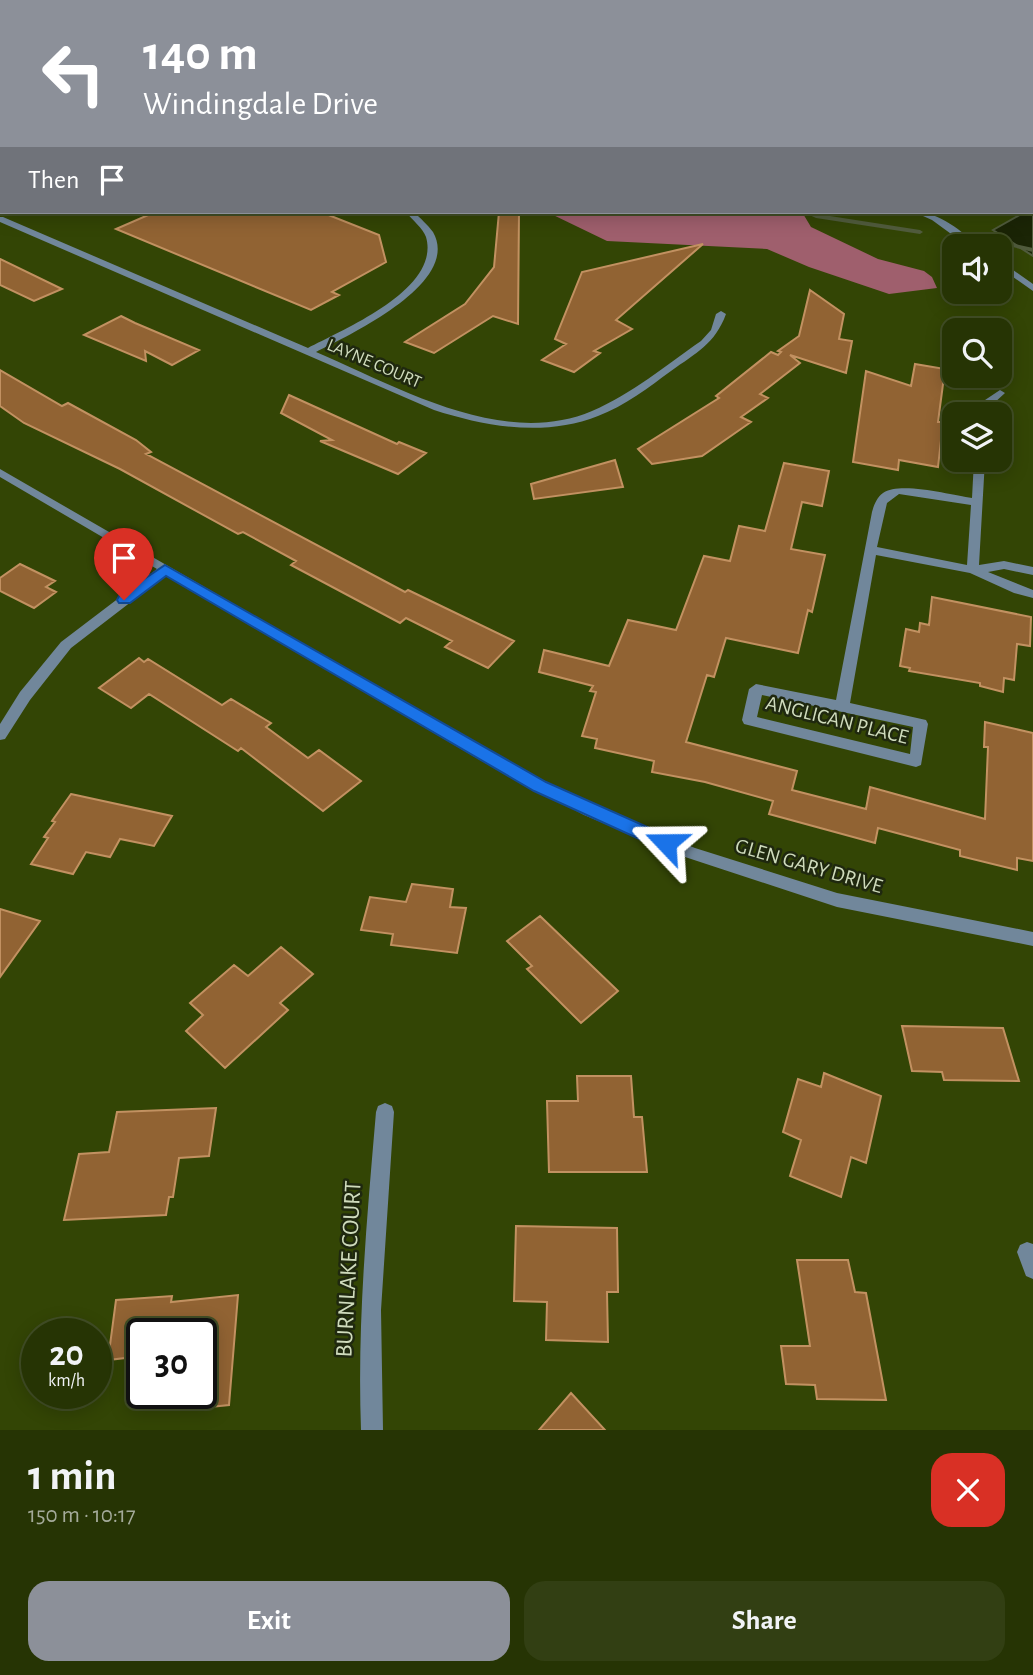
<!DOCTYPE html>
<meta charset="utf-8">
<style>
:root{--surface:#263404;--page:#323f13;--text:#f1f3f6;--muted:#a4aa9a;--line:#424f26;--accent:#8c9099}
body{margin:0;font-family:"Alegreya Sans",sans-serif;background:var(--page);color:var(--text);height:100vh;display:flex;flex-direction:column;font-size:26px;white-space:nowrap}
*{box-sizing:border-box;margin:0}
p{font-size:23px;color:var(--muted)}
.icon{flex:none;width:38px;height:38px;fill:none;stroke:currentColor;stroke-width:2;stroke-linecap:round;stroke-linejoin:round}
.map{position:relative;height:1430px;overflow:hidden}
.drawer{display:flex;flex-direction:column;background:var(--surface);flex:1}
.drawer>*{flex:none}
.top-card{position:absolute;left:0px;top:0px;width:1034px;height:214px;box-shadow:0 4px 18px #0003,0 0 0 2px var(--line);background:#8c9099;color:#fff;overflow:hidden}
.controls{position:absolute;left:942px;top:234px;display:grid;gap:14px}
.controls a{display:grid;place-items:center;width:70px;height:70px;border-radius:14px;background:var(--surface);box-shadow:0 4px 18px #0003,0 0 0 2px var(--line);font-size:35px}
.speed{position:absolute;left:21px;top:1318px;display:flex;gap:14px;font-size:35px;font-weight:700;text-align:center}
.speed>*{display:grid;place-content:center;width:91px;height:91px;border-radius:50%;background:var(--surface);box-shadow:0 4px 18px #0003,0 0 0 2px var(--line);line-height:1}
.speed small{font-size:18px;font-weight:400}
.speed .limit{border:4px solid #111;border-radius:10px;background:#fff;color:#111}
.pin{position:absolute;display:grid;place-items:center;width:60px;height:60px;color:#fff;margin:-72px -30px;border-radius:50% 50% 50% 0;rotate:-45deg;box-shadow:0 0 7px #0007}
.pin .icon{rotate:45deg}
.me{position:absolute;width:77px;margin:-38px;rotate:293deg;stroke-linejoin:round;filter:drop-shadow(0 0 5px #0008)}
.turn{display:flex;align-items:center;gap:24px;height:147px;padding:0 28px;font-size:32px}
.turn .icon{width:91px;height:91px;stroke-width:2.5}
.turn b{display:block;font-size:49px;line-height:60px}
.then{display:flex;align-items:center;height:66px;padding:0 28px;background:#0003;gap:14px;font-size:26px}
.round{display:grid;place-items:center;flex:none;width:74px;height:74px;border-radius:21px;background:var(--page)}
.head{display:flex;align-items:center;justify-content:space-between;height:119px;padding:0 28px}
h1{font-size:42px;font-weight:700;line-height:52px}
.cta{display:flex;gap:14px;margin-top:auto;padding:14px 28px}
.cta a{flex:1;height:80px;border-radius:21px;background:var(--accent);color:#fff;font-size:28px;font-weight:700;line-height:80px;text-align:center}
.cta a+a{background:var(--page);color:var(--text)}
.map>svg:first-child{display:block}
</style>
<div class="map">
<svg width="1033" height="1430" viewBox="0 0 1033 1430">
<rect width="100%" height="100%" fill="#334505"/>
<!-- forest -->
<path fill="#9f5f6d" d="M 547,212 L 802,212 L 811,227 L 878,259 L 924,271 L 932,277 L 937,288 L 889,294 L 809,267 L 767,249 L 607,241 Z"/>
<!-- water -->
<path fill="#1b2506" stroke="#515c3d" stroke-width="2" d="M 1033,119 L 1033,256 L 993,230 L 1025,212 L 1032,212 Z"/>
<g fill="none" stroke-linecap="round" stroke-linejoin="round">
<!-- stream -->
<path fill="#515c3d" fill-rule="evenodd" d="M 107,0 L 111,0 L 112,2 L 108,2 Z
M 803,212 L 810,212 L 817,214 L 920,230 L 923,232 L 920,234 L 816,218 Z
M 1002,241 L 1033,248 L 1033,252 L 1000,244 L 1000,242 Z"/>
</g>
<!-- building -->
<path fill="#916333" stroke="#c29161" stroke-width="2" d="M 155,212 L 321,212 L 379,235 L 386,262 L 332,292 L 339,295 L 311,310 L 116,229 Z
M 499,212 L 519,212 L 518,324 L 493,316 L 434,353 L 405,342 L 465,304 L 494,267 Z
M 703,244 L 616,320 L 632,329 L 594,351 L 600,353 L 574,372 L 542,360 L 566,344 L 555,339 L 582,272 Z
M 0,259 L 62,289 L 34,301 L 0,285 Z
M 810,290 L 844,314 L 839,339 L 852,341 L 846,373 L 790,355 L 800,363 L 760,394 L 768,398 L 741,417 L 751,422 L 702,456 L 652,464 L 638,449 L 719,398 L 716,396 L 771,352 L 778,355 L 781,352 L 778,351 L 799,336 Z
M 121,316 L 135,323 L 199,350 L 172,365 L 145,351 L 146,361 L 84,335 Z
M 915,364 L 945,369 L 938,422 L 943,422 L 938,467 L 899,460 L 898,470 L 853,462 L 866,371 L 911,386 Z
M 0,370 L 62,406 L 68,403 L 136,440 L 151,452 L 146,454 L 405,592 L 408,590 L 514,641 L 488,668 L 445,647 L 452,641 L 406,618 L 400,623 L 291,565 L 296,561 L 243,532 L 238,534 L 120,469 L 24,423 L 0,406 Z
M 289,395 L 397,444 L 399,442 L 426,453 L 398,474 L 320,441 L 332,440 L 281,413 Z
M 615,460 L 623,487 L 534,499 L 531,484 Z
M 784,463 L 829,471 L 822,506 L 802,502 L 791,549 L 825,555 L 812,612 L 808,610 L 798,653 L 726,638 L 714,677 L 707,675 L 686,742 L 797,771 L 792,790 L 866,809 L 870,787 L 985,819 L 988,747 L 984,747 L 985,722 L 1033,733 L 1033,861 L 1017,858 L 1017,870 L 960,856 L 960,850 L 878,828 L 875,843 L 769,814 L 773,801 L 705,782 L 652,772 L 654,761 L 595,748 L 597,739 L 582,736 L 596,692 L 590,691 L 593,686 L 539,672 L 544,650 L 609,666 L 628,620 L 676,630 L 704,556 L 730,561 L 739,526 L 765,531 Z
M 20,564 L 55,581 L 46,587 L 56,592 L 34,608 L 0,591 L 0,578 Z
M 932,597 L 1031,617 L 1030,646 L 1017,644 L 1014,680 L 1004,678 L 1003,692 L 980,686 L 980,683 L 909,671 L 910,668 L 900,666 L 906,629 L 919,632 L 920,623 L 929,625 Z
M 139,658 L 144,662 L 148,659 L 222,705 L 231,699 L 271,723 L 266,727 L 308,758 L 319,750 L 361,781 L 323,811 L 241,748 L 238,751 L 149,694 L 131,708 L 99,688 Z
M 71,794 L 172,816 L 154,846 L 120,839 L 110,857 L 86,852 L 73,874 L 31,864 L 48,838 L 44,837 L 55,822 L 52,821 Z
M 412,884 L 453,889 L 450,907 L 466,908 L 457,953 L 391,945 L 393,934 L 361,930 L 370,897 L 406,902 Z
M 0,909 L 40,921 L 0,977 Z
M 540,916 L 618,991 L 581,1023 L 527,969 L 532,966 L 507,941 Z
M 281,947 L 313,974 L 280,1003 L 288,1010 L 225,1068 L 186,1031 L 203,1015 L 190,1003 L 234,965 L 248,976 Z
M 902,1026 L 1003,1028 L 1019,1081 L 944,1080 L 942,1072 L 912,1071 Z
M 824,1073 L 881,1096 L 866,1163 L 851,1157 L 841,1197 L 790,1176 L 801,1140 L 783,1132 L 798,1079 L 821,1087 Z
M 577,1076 L 631,1076 L 634,1117 L 642,1117 L 647,1172 L 549,1172 L 547,1101 L 578,1101 Z
M 216,1108 L 209,1156 L 179,1158 L 173,1197 L 169,1197 L 166,1215 L 64,1220 L 79,1154 L 109,1152 L 117,1112 Z
M 516,1226 L 617,1228 L 618,1292 L 607,1292 L 608,1342 L 546,1340 L 547,1302 L 514,1301 Z
M 797,1260 L 848,1260 L 855,1292 L 866,1293 L 886,1400 L 817,1399 L 815,1385 L 786,1384 L 781,1346 L 810,1346 Z
M 238,1295 L 229,1405 L 201,1408 L 201,1334 L 142,1334 L 142,1356 L 108,1360 L 116,1300 L 172,1296 L 171,1302 Z
M 571,1393 L 605,1430 L 539,1430 Z"/>
<g fill="none" stroke-linecap="round" stroke-linejoin="round">
<!-- minor -->
<path fill="#71879b" fill-rule="evenodd" d="M 831,0 L 840,0 L 828,2 Z
M 0,77 L 2,77 L 2,81 L 0,81 Z
M 0,119 L 2,119 L 2,123 L 0,123 Z
M 406,212 L 414,212 C 420,218 428,225 433,232 C 462,283 349,335 316,352 C 398,387 503,449 592,411 C 632,394 666,365 701,341 L 711,330 L 716,314 L 721,311 L 726,314 C 715,344 696,353 671,371 C 649,387 625,406 598,416 C 545,437 487,427 434,410 L 0,222 L 0,217 L 3,217 L 308,348 C 344,329 441,289 426,237 C 423,228 412,220 406,212 Z
M 1000,390 L 1005,393 L 993,404 L 987,415 L 977,415 L 985,400 Z
M 974,460 L 985,460 L 979,565 L 1004,561 L 1033,567 L 1033,575 L 1004,569 L 988,572 L 1033,590 L 1033,598 L 1014,593 L 970,573 L 876,555 L 850,703 L 926,720 L 928,724 L 921,765 L 916,767 L 744,724 L 742,720 L 749,689 L 756,684 L 836,700 L 872,512 C 874,505 877,497 883,493 C 900,481 951,495 972,498 ZM 899,494 L 971,505 L 967,565 L 877,547 L 887,503 ZM 762,695 L 913,727 L 910,754 L 757,717 Z
M 0,469 L 490,752 L 594,807 L 695,848 L 837,893 L 1033,932 L 1033,946 L 837,907 L 685,857 L 584,815 L 480,760 L 166,575 L 71,648 L 30,700 L 5,739 L 0,740 L 0,724 L 20,692 L 61,642 L 157,569 L 0,477 Z
M 385,1103 L 392,1106 L 394,1112 L 381,1310 L 383,1430 L 361,1430 C 357,1323 367,1218 376,1112 L 378,1106 Z
M 1027,1242 L 1033,1244 L 1033,1279 L 1026,1276 L 1017,1252 L 1020,1245 Z"/>
<!-- tertiary -->
<path fill="#71879b" fill-rule="evenodd" d="M 671,0 L 681,2 L 673,2 Z
M 914,212 C 938,211 962,231 979,247 L 969,247 L 932,220 Z
M 999,260 L 1033,284 L 1033,291 L 999,267 Z"/>
<!-- secondary -->
<path fill="#8db0cf" fill-rule="evenodd" d="M 0,20 L 2,21 L 2,25 L 0,24 Z
M 1032,92 L 1033,92 L 1033,96 L 1032,96 Z
M 1032,105 L 1033,105 L 1033,109 L 1032,109 Z"/>
</g>
<!-- route -->
<path fill="#1a73e8" stroke="#114b97" stroke-width="2" d="M 165,565 L 546,782 L 672,838 L 674,843 L 672,848 L 659,848 L 534,791 L 166,576 L 130,603 L 119,603 L 117,600 L 119,596 Z"/>
<g text-anchor="middle" dominant-baseline="central" stroke-width="5" stroke-linejoin="round" paint-order="stroke">
<!-- far-street labels -->
<g font-size="18" fill="#cfdbbc" stroke="#1f280f">
<text transform="translate(374 364) rotate(23)">LAYNE COURT</text>
</g>
<!-- street labels -->
<g font-size="21" fill="#cfdbbc" stroke="#1f280f">
<text transform="translate(837 720) rotate(14)">ANGLICAN PLACE</text>
<text transform="translate(809 866) rotate(16)">GLEN GARY DRIVE</text>
</g>
<!-- near-street labels -->
<g font-size="24" fill="#cfdbbc" stroke="#1f280f">
<text transform="translate(349 1269) rotate(-87)">BURNLAKE COURT</text>
</g>
</g>
</svg>
<div class="controls">
<a><svg class="icon" aria-label="sound" viewBox="0 0 24 24"><path d="M4 9h4l5-4v14l-5-4H4zM17 9q2 3 0 6"/></svg></a>
<a><svg class="icon" aria-label="search" viewBox="0 0 24 24"><circle cx="10" cy="10" r="6"/><path d="M15 15l6 6"/></svg></a>
<a><svg class="icon" aria-label="layers" viewBox="0 0 24 24"><path d="M12 4l9 5-9 5-9-5zM3 14l9 5 9-5"/></svg></a>
</div>
<div class="speed"><div>20<small>km/h</small></div><div class="limit">30</div></div>
<div class="pin" style="left:124px;top:600px;background:#d93025"><svg class="icon" aria-label="arrive" viewBox="0 0 24 24"><path d="M6 21V4h12l-3 4 3 4H6"/></svg></div>
<svg class="me" style="left:666px;top:843px" viewBox="-20 -20 40 40"><path d="M0-17L14 15 0 8-14 15z" fill="#1a73e8" stroke="#fff" stroke-width="4"/></svg>
<div class="top-card">
<div class="turn"><svg class="icon" aria-label="left" viewBox="0 0 24 24"><path d="M17 20v-9H6M10 6l-5 5 5 5"/></svg><div><b>140 m</b>Windingdale Drive</div></div>
<div class="then">Then<svg class="icon" aria-label="arrive" viewBox="0 0 24 24"><path d="M6 21V4h12l-3 4 3 4H6"/></svg></div>
</div>
</div>
<section class="drawer">
<div class="head"><div><h1>1 min</h1><p>150 m · 10:17</p></div><a class="round" style="background:#d93025;color:#fff"><svg class="icon" aria-label="close" viewBox="0 0 24 24"><path d="M6 6l12 12M18 6L6 18"/></svg></a></div>
<div class="cta"><a>Exit</a><a>Share</a></div>
</section>
